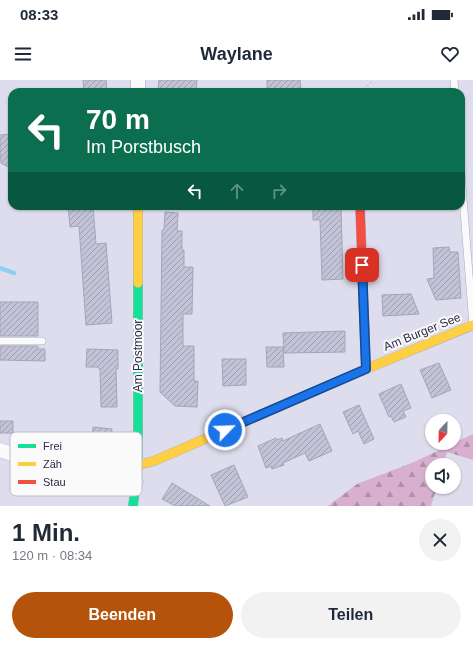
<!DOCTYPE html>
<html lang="de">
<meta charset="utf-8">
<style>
:root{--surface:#fff;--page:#f2f2f3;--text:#1f2937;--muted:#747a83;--accent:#b45309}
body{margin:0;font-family:Helvetica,sans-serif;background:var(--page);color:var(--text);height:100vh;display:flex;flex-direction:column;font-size:15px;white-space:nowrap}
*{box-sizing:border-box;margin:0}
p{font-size:13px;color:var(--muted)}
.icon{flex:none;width:22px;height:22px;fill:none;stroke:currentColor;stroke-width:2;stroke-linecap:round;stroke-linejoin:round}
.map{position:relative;height:426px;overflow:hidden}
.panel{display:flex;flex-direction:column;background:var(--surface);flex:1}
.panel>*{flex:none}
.top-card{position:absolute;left:8px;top:8px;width:457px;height:122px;border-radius:12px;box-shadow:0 1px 3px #0004;background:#0b6e4f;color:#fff;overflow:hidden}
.needle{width:26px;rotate:202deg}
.fabs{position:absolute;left:425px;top:334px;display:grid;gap:8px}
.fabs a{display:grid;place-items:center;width:36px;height:36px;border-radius:50%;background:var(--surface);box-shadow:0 1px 3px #0004;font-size:20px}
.pin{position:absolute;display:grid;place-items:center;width:34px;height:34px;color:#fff;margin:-17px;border-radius:8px;box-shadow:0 2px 6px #0006}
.me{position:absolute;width:44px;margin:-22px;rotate:66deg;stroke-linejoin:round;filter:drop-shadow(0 0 3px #0008)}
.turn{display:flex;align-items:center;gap:14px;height:84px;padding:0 12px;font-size:18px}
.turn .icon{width:52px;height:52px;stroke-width:2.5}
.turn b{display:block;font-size:28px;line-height:34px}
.lanes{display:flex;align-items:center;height:38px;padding:0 12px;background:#0003;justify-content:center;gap:20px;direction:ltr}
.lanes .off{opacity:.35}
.round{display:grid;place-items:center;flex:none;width:42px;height:42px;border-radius:21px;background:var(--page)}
.headline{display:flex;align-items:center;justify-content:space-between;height:68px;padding:0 12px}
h1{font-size:24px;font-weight:600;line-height:30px}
.action{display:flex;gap:8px;margin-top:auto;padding:8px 12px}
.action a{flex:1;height:46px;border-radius:24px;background:var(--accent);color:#fff;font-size:16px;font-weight:600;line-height:46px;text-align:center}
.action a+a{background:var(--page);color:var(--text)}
.status{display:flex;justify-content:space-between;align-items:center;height:28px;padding:0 20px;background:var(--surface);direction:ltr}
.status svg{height:11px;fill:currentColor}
header{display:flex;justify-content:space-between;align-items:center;height:52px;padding:0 12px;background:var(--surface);font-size:18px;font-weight:600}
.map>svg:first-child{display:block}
</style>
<div class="status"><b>08:33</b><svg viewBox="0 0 49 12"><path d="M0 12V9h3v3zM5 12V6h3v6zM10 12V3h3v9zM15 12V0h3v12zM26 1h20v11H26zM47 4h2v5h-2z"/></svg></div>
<header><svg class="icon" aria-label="menu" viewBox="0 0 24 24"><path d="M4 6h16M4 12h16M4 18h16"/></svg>Waylane<svg class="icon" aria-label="heart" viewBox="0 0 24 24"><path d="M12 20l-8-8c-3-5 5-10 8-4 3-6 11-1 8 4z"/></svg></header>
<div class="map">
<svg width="473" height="426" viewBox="0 0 473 426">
<defs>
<pattern id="forest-firs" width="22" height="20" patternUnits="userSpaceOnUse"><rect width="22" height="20" fill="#d9afce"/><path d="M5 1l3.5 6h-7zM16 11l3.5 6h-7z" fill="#b08fa9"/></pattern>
<pattern id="building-hatch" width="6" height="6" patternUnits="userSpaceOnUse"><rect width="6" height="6" fill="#c3c3d8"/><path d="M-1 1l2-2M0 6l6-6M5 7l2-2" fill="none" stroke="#9f9fb1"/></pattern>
</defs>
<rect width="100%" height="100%" fill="#dde"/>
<!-- forest -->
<path fill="url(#forest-firs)" d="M 473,354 L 473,380 L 447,372 L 443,385 L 432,385 L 432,407 L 437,407 L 431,426 L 328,426 L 357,404 L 414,382 Z"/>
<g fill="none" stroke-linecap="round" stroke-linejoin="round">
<!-- stream -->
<path stroke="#8bd0ef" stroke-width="4.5" d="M 0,188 L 14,193"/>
</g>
<!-- building -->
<path fill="url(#building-hatch)" stroke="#a5a4b9" d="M 83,0 L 106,0 L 107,12 L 84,12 Z
M 159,0 L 197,0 L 196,12 L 158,12 Z
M 267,0 L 300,0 L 301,12 L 267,12 Z
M 12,54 L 12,89 L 1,83 L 0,72 L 0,55 Z
M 68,126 L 93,126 L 96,164 L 106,163 L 112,243 L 86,245 L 79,146 L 70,147 Z
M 313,126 L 341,126 L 343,199 L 322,200 L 320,140 L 313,140 Z
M 165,132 L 178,133 L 177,151 L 182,151 L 182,170 L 184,170 L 184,187 L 193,187 L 192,234 L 183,234 L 183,266 L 194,266 L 194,301 L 198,301 L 197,327 L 175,326 L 160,312 L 162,150 L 164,150 Z
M 449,167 L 450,172 L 458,172 L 461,218 L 436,220 L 427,199 L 434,198 L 433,168 Z
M 411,214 L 419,234 L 383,236 L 382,215 Z
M 0,222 L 38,222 L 38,256 L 0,256 Z
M 345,251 L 345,272 L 284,273 L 283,253 Z
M 0,266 L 38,266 L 38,269 L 45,269 L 45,281 L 0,280 Z
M 266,267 L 283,267 L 284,287 L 267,287 Z
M 87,269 L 118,270 L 118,289 L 116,289 L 117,327 L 101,327 L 100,289 L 98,288 L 98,287 L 86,287 Z
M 222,279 L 246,279 L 246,305 L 223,306 Z
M 439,283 L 451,310 L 432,318 L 420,290 Z
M 401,304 L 411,328 L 403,331 L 406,337 L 394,342 L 391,336 L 389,337 L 379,314 Z
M 359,325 L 374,359 L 364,364 L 358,351 L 353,354 L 343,332 Z
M 0,341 L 13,341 L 13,353 L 0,353 Z
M 320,344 L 332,371 L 309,381 L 305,373 L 283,383 L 284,385 L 272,389 L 271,386 L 266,388 L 258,366 L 276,358 L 277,360 L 282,358 L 283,361 Z
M 93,347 L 112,349 L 110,368 L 91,366 Z
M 234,385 L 248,417 L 225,426 L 211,395 Z
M 172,403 L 210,426 L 175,426 L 162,419 Z"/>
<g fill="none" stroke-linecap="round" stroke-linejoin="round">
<defs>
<path id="lane" d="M 454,0 L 455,12
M 461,93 L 473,245
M 0,261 L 42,261"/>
<path id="street" d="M 138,12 L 138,0
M 0,370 L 15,375 L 90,389 L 136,402"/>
<path id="fast" d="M 133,426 L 138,385 L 138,203"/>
<path id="slow" d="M 138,126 L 138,203
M 138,385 L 154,381 L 366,289 L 473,245"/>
<path id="jam" d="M 360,126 L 366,289"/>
</defs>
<!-- lane casing -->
<use href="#lane" stroke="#adacc1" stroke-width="8"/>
<!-- street casing -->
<use href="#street" stroke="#adacc1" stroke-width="15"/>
<!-- fast casing -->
<use href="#fast" stroke="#adacc1" stroke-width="10"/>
<!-- slow casing -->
<use href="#slow" stroke="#adacc1" stroke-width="10"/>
<!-- jam casing -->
<use href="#jam" stroke="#adacc1" stroke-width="10"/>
<!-- path -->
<path stroke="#bfbfc8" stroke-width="2.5" stroke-dasharray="1 3" stroke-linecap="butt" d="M 362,12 L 371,2 L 371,0"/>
<!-- lane -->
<use href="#lane" stroke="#fafafc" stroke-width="7"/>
<!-- street -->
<use href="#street" stroke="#fafafc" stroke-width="14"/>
<!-- fast -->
<use href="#fast" stroke="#16e098" stroke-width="9"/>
<!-- slow -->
<use href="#slow" stroke="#ffcf43" stroke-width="9"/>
<!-- jam -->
<use href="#jam" stroke="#f24e42" stroke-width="9"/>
</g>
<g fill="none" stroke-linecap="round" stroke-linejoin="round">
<defs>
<path id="route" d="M 225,350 L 366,289 L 362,185"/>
</defs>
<!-- route casing -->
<use href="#route" stroke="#114b97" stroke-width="10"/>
<!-- route -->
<use href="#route" stroke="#1a73e8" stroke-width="7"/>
</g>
<g text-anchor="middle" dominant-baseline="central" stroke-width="4" stroke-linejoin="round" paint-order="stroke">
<!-- street labels -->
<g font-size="12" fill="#2d2c49" stroke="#fafafa">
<text transform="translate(422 252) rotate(-22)">Am Burger See</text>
<text transform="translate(138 276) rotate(-90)">Am Postmoor</text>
</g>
</g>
<!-- legend -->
<rect x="10" y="352" width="132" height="64" rx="6" fill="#fafafa" stroke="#bcbcc5" stroke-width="1"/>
<rect x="18" y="364" width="18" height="4" fill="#16e098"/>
<rect x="18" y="382" width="18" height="4" fill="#ffcf43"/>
<rect x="18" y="400" width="18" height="4" fill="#f24e42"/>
<g font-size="11" fill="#2d2c49">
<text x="43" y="370">Frei</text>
<text x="43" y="388">Zäh</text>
<text x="43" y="406">Stau</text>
</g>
</svg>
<div class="fabs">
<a><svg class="needle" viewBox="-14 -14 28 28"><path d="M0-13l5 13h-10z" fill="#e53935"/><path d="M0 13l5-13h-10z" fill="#747a83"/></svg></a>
<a><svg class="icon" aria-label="sound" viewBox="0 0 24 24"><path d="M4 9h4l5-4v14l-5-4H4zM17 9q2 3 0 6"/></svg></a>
</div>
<div class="pin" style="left:362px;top:185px;background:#d93025"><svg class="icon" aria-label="arrive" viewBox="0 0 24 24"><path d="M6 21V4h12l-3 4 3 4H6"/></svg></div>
<svg class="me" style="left:225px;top:350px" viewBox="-20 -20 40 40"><circle r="17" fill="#1a73e8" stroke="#fff" stroke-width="3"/><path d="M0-11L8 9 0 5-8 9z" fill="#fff"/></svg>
<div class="top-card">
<div class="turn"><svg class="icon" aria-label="left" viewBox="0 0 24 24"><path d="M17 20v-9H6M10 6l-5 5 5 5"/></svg><div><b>70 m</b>Im Porstbusch</div></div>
<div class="lanes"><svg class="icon" aria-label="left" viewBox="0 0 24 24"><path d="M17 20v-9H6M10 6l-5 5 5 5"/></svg><svg class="icon off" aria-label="ahead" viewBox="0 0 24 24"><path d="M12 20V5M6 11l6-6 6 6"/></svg><svg class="icon off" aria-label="right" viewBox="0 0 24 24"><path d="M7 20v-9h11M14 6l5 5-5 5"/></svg></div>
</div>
</div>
<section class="panel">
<div class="headline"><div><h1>1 Min.</h1><p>120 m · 08:34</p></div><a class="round"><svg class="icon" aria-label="close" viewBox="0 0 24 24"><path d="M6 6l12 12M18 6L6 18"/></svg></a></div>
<div class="action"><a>Beenden</a><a>Teilen</a></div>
</section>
